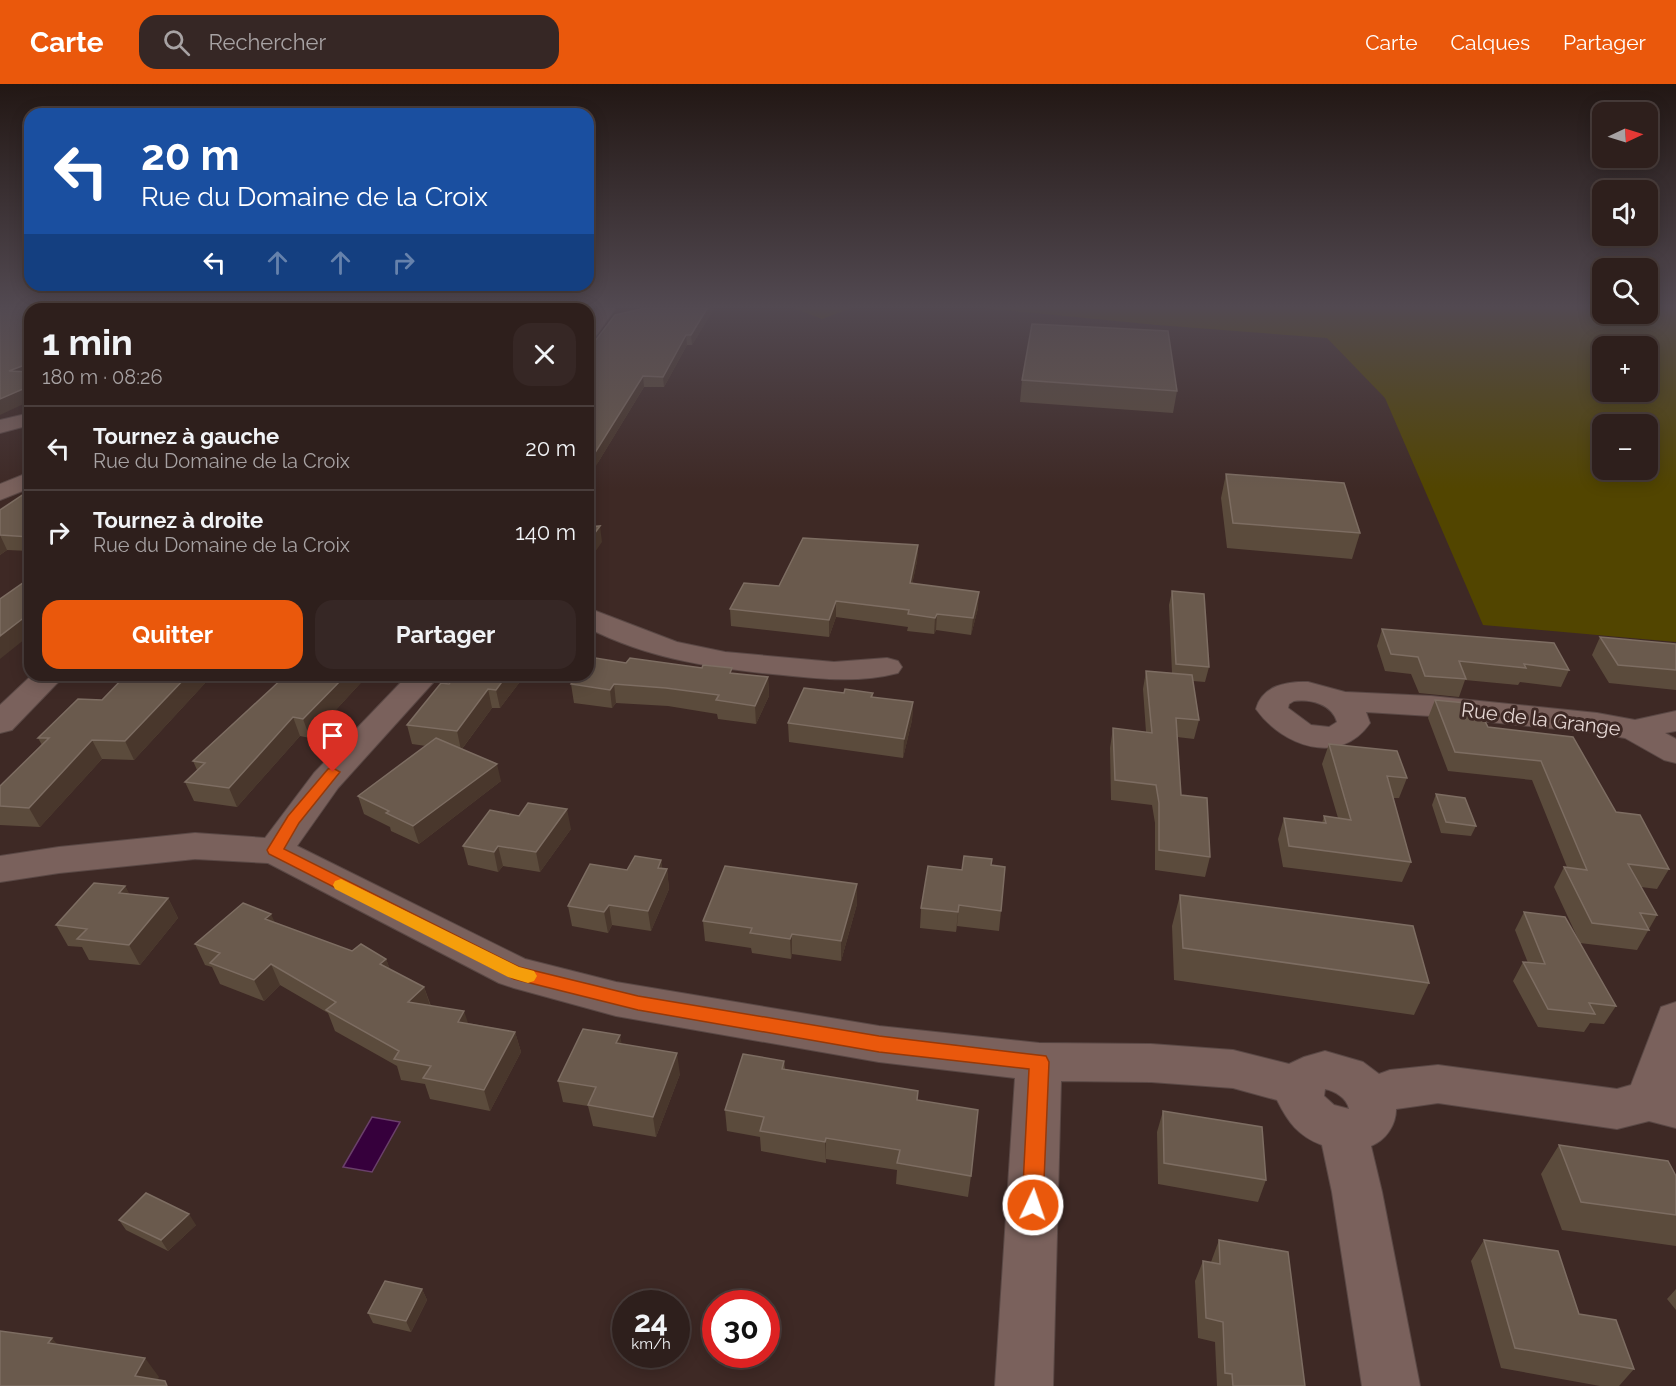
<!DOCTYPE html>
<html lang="fr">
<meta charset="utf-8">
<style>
:root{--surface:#2e1f1c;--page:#362725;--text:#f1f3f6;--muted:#a7a2a3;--line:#493d3b;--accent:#ea580c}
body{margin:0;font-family:Raleway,sans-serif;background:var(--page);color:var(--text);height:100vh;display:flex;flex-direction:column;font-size:22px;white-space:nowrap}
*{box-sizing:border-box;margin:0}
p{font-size:20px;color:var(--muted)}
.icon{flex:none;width:33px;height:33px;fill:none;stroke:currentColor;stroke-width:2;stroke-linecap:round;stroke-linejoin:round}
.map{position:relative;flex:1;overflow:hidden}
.side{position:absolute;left:24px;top:219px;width:570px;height:378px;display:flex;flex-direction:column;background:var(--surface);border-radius:18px;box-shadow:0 3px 15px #0003,0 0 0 2px var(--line)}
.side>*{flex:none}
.hud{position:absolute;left:24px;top:24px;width:570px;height:183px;border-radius:18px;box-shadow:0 3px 15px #0003,0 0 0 2px var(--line);background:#1a4fa0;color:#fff;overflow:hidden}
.needle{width:39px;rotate:86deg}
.tools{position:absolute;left:1592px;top:18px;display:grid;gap:12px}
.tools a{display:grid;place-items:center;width:66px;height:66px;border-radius:12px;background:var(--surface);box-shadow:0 3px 15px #0003,0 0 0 2px var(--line);font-size:30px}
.speed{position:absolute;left:612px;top:1206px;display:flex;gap:12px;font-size:30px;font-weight:700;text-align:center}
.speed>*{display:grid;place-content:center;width:78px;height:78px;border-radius:50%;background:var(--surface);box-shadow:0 3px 15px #0003,0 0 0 2px var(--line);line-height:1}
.speed small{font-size:15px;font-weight:400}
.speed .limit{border:9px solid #d22;background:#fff;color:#111}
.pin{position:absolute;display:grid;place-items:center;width:51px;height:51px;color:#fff;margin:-62px -26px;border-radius:50% 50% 50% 0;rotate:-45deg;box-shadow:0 0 6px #0007}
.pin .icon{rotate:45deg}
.me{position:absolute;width:66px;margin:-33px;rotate:3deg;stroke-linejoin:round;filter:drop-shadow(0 0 4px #0008)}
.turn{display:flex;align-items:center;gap:21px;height:126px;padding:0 18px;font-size:27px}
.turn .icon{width:78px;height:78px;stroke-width:2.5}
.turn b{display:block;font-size:42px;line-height:51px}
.lanes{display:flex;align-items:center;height:57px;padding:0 18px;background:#0003;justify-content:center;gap:30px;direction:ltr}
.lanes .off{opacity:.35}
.round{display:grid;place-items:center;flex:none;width:63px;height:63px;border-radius:18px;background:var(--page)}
.head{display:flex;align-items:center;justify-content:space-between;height:102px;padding:0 18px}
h1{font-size:36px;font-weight:700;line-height:45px}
.primary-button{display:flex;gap:12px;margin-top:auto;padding:12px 18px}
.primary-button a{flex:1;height:69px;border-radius:18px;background:var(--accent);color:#fff;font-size:24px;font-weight:700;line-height:69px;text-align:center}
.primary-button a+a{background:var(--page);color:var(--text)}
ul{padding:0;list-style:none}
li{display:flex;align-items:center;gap:18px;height:84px;padding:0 18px;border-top:2px solid var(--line)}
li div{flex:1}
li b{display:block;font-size:22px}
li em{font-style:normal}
header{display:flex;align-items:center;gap:36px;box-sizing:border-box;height:84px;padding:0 30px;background:var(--accent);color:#fff}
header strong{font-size:28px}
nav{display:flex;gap:33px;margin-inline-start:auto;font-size:21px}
.search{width:420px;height:54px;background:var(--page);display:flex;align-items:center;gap:15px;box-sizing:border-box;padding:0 21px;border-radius:18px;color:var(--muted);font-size:22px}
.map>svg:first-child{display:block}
</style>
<header>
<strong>Carte</strong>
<div class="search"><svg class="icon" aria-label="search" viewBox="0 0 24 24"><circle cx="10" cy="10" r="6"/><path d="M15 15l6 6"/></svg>Rechercher</div>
<nav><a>Carte</a><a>Calques</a><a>Partager</a></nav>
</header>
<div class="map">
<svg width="1676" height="1302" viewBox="0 0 1676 1302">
<rect width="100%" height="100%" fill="#3e2925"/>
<!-- green -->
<path fill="#524500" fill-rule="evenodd" d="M 791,223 L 854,223 L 822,235 Z
M 971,223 L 1602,223 L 1602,230 L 1647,230 L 1647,223 L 1676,223 L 1676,558 L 1483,541 L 1385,314 L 1327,254 L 1157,241 ZM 1602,262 L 1647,262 L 1647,308 L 1602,308 ZM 1602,340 L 1647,340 L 1647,386 L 1602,386 Z"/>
<!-- water -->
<path fill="#36003c" stroke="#6a406a" stroke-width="1.5" d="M 372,1033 L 400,1038 L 372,1088 L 343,1083 Z"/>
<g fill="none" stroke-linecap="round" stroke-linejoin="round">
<defs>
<path id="minor" d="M 545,223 L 562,223 L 561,225 L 544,225 Z
M 600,223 L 614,223 L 615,225 L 594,255 L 588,256 L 588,239 Z
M 30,329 L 30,341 L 0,349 L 0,336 Z
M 30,388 L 30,404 L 0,416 L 0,400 Z
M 588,524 L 677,558 L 725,568 L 834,578 L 887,574 L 898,577 L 902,583 L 898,589 C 860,599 821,595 783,591 C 716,585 649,575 588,544 Z
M 32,591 L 65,591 L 12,646 L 0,649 L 0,621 Z
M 408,591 L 440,591 L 338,704 L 297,762 L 525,875 L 616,898 L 879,942 L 1039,959 L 1151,960 L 1233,966 L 1289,980 L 1304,973 L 1325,967 L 1363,978 L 1379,990 L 1390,986 L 1438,981 L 1617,1005 L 1631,1001 L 1661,923 L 1676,918 L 1676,1044 L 1649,1037 L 1617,1045 L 1438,1019 L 1396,1025 C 1396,1041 1386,1056 1371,1062 L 1382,1108 L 1420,1302 L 1362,1302 L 1332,1108 L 1322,1061 C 1298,1052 1288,1038 1277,1016 L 1233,1004 L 1151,998 L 1061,997 L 1053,1302 L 995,1302 L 1015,994 L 879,978 L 616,932 L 514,904 L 499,899 L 268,779 L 195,775 L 59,789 L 0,798 L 0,772 L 59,763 L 195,749 L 265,754 L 314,689 ZM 1325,1005 C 1335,1007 1347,1014 1349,1025 L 1334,1021 L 1324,1012 Z
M 1308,598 L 1345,608 L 1431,612 L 1597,629 L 1635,636 L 1676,627 L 1676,647 L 1665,649 L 1676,655 L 1676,679 L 1664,676 L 1625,654 L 1597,649 L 1431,632 L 1366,628 L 1370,639 C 1340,683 1282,662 1256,625 C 1262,602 1286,597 1308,598 ZM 1294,617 C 1311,615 1332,620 1337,638 L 1329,643 L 1311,641 L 1288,624 L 1289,620 Z"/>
</defs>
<!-- minor casing -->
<use href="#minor" stroke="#5a4845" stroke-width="2"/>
<!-- minor -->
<use href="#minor" fill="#7a615c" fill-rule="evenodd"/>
</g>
<!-- wall -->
<path fill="#5b4b3c" d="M 650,223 L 715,223 L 692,261 L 687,261 L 664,303 L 644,303 L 597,380 Z
M 1022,296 L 1177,307 L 1173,329 L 1020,318 Z
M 1226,390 L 1360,449 L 1352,475 L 1227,464 L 1221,414 Z
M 30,406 L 30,467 L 7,466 L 0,471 L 0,426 Z
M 918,461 L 917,477 L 912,500 L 978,524 L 971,551 L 936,546 L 934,550 L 907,547 L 908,543 L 836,533 L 829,553 L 731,542 L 730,525 L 779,502 Z
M 1172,507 L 1209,583 L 1205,598 L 1193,597 L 1199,636 L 1194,655 L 1177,653 L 1181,711 L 1210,773 L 1205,793 L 1155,786 L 1155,739 L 1152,721 L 1111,716 L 1110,664 L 1113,644 L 1146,648 L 1143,605 L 1146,587 L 1172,589 L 1169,521 Z
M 1382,545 L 1569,586 L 1561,603 L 1520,598 L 1518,601 L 1465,596 L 1459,613 L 1419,609 L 1411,590 L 1385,587 L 1377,562 Z
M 1600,553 L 1676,560 L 1676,606 L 1609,599 L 1592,571 Z
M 626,579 L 768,593 L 769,612 L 756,640 L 718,635 L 717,630 L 668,622 L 616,619 L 612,624 L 574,619 L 571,600 Z
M 126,591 L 205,591 L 207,597 L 134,676 L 102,675 L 40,743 L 0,741 L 0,702 L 42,661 L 38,654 L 102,616 Z
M 286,591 L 368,591 L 310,654 L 300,652 L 237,723 L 194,717 L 185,698 L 197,686 L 193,677 L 271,605 Z
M 456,591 L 543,591 L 541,593 L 525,591 L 500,624 L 492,624 L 462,665 L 501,697 L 419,760 L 391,747 L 390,743 L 364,730 L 358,712 L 426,662 L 412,660 L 407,641 L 449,600 Z
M 844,609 L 873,609 L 873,613 L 913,618 L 912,636 L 903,674 L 789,658 L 788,639 Z
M 1435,616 L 1488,643 L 1573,653 L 1616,728 L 1669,785 L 1657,805 L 1641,803 L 1657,831 L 1637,866 L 1580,859 L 1554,803 L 1564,783 L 1567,783 L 1532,696 L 1448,687 L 1428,634 Z
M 1329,660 L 1407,694 L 1399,714 L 1393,714 L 1411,778 L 1402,798 L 1283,783 L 1278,755 L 1284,734 L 1322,739 L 1324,732 L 1338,734 L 1322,680 Z
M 1436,710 L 1476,742 L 1471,752 L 1441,749 L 1432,721 Z
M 571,745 L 540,788 L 503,782 L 498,788 L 468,781 L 463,762 Z
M 661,776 L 662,784 L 667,785 L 669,805 L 651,847 L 612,841 L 608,849 L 572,842 L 568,822 L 627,786 Z
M 991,781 L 1001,827 L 999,847 L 957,842 L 956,848 L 920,844 L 921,824 L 962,786 Z
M 125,802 L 129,810 L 168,814 L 178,834 L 140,881 L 89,876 L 82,863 L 68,862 L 56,841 Z
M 1180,811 L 1429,899 L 1414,931 L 1174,896 L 1172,842 Z
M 857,820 L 841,877 L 792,870 L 791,875 L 752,869 L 751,864 L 705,857 L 703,837 Z
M 1524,828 L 1616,922 L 1604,940 L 1590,939 L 1584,948 L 1538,943 L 1513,897 L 1523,878 L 1528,879 L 1515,846 Z
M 275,839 L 352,867 L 386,875 L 390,886 L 424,903 L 431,922 L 468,939 L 515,948 L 521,968 L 490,1027 L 430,1015 L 425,1000 L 401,996 L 397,982 L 335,947 L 328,929 L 280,901 L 264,917 L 220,900 L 212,883 L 205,881 L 195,860 Z
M 622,960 L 680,990 L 656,1053 L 593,1042 L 588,1022 L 563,1018 L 558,997 Z
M 784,977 L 785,985 L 917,1016 L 971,1092 L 968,1113 L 896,1100 L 897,1086 L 826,1075 L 826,1079 L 761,1067 L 760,1053 L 727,1047 L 725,1026 Z
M 1163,1027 L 1266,1096 L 1258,1118 L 1158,1100 L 1157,1048 Z
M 1559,1061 L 1676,1092 L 1676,1162 L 1562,1146 L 1541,1090 Z
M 119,1136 L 196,1141 L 168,1167 L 126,1146 Z
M 1219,1156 L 1305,1302 L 1217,1302 L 1215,1258 L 1198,1254 L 1195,1197 L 1203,1177 L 1211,1178 Z
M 1484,1156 L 1579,1230 L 1634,1285 L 1619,1302 L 1600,1302 L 1501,1284 L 1471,1177 Z
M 422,1205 L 427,1216 L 411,1248 L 373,1239 L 368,1229 Z
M 1676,1205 L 1676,1226 L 1667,1215 Z"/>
<!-- shaded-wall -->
<path fill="#49372c" d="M 509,223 L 524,223 L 521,225 L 507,225 Z
M 708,223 L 715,223 L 692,261 L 691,251 Z
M 686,251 L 687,261 L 664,303 L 663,293 Z
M 30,279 L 30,293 L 9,287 Z
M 643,292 L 644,303 L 588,395 L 588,380 Z
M 30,302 L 30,317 L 0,331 L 0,315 Z
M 600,442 L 602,458 L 588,478 L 588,458 Z
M 0,451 L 7,466 L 0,471 Z
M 918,461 L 917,477 L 909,516 L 910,499 Z
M 979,508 L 978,524 L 971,551 L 973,534 Z
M 836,517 L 836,533 L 829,553 L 829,536 Z
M 30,529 L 30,551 L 0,575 L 0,552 Z
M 937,530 L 936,546 L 934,550 L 935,534 Z
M 188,591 L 205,591 L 207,597 L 134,676 L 125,657 Z
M 346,591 L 368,591 L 310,654 L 303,635 Z
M 507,591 L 525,591 L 500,624 L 496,606 Z
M 768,593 L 769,612 L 756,640 L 755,622 Z
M 614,600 L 616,619 L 612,624 L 610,606 Z
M 488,605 L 492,624 L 461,666 L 457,647 Z
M 913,618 L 912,636 L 903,674 L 904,655 Z
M 293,633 L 300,652 L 237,723 L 229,704 Z
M 92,656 L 102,675 L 40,743 L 29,724 Z
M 497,680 L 501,697 L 419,760 L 413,742 Z
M 567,725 L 571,745 L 540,788 L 536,768 Z
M 498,762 L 503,782 L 498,788 L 494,768 Z
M 661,776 L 663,793 L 667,785 L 669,805 L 651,847 L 648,827 L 658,784 Z
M 857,800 L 857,820 L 841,877 L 841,857 Z
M 125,802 L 136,822 L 119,809 Z
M 168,814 L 178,834 L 140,881 L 129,861 Z
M 609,821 L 612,841 L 608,849 L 604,828 Z
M 959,821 L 957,842 L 956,848 L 958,828 Z
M 271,830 L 280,850 L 265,835 Z
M 792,850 L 792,870 L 791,875 L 790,855 Z
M 386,875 L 394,895 L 380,880 Z
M 271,880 L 280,901 L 264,917 L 254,896 Z
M 424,903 L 431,924 L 408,918 Z
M 464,927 L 471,948 L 458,938 Z
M 515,948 L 521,968 L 490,1027 L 484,1006 Z
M 620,951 L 624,972 L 616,959 Z
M 677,969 L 680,990 L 656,1053 L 653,1033 Z
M 826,1054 L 826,1079 L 825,1058 Z
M 189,1130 L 196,1141 L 168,1167 L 161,1156 Z
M 422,1205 L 427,1216 L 411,1248 L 406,1237 Z
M 52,1254 L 68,1273 L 48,1259 Z
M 145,1274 L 159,1293 L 155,1302 L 135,1292 Z"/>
<!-- building -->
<path fill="#6a5a4d" stroke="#7d6d62" stroke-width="1.5" d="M 0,223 L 509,223 L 507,225 L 30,225 L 30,279 L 9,287 L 30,288 L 30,302 L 0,315 Z
M 650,223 L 708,223 L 691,251 L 686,251 L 663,293 L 643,292 L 588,380 L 588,266 L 615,231 Z
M 1032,240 L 1168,247 L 1177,307 L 1022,296 Z
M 1226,390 L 1344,399 L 1360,449 L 1233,439 Z
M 30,406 L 30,453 L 0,451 L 0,426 Z
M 600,442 L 588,458 L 588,443 Z
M 803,454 L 918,461 L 910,499 L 979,508 L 973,534 L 937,530 L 935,534 L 908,530 L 909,526 L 836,517 L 829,536 L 730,525 L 744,499 L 779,502 Z
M 30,494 L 30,529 L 0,552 L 0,515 Z
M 1172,507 L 1204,510 L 1209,583 L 1176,580 Z
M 1382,545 L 1554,559 L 1569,586 L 1524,580 L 1526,584 L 1459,577 L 1466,595 L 1425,592 L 1418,573 L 1391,570 Z
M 1600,553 L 1676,560 L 1676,586 L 1618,581 Z
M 589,573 L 626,579 L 630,574 L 702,584 L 703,581 L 732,584 L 730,589 L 768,593 L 755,622 L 716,616 L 719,611 L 666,604 L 614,600 L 610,606 L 571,600 L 577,591 L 588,591 L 588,575 Z
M 1146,587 L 1192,591 L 1199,636 L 1176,634 L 1181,711 L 1207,714 L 1210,773 L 1159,766 L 1159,719 L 1156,701 L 1115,696 L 1113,644 L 1152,649 Z
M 126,591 L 188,591 L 125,657 L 92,656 L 29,724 L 0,722 L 0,702 L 49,654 L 38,654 L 78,615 L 102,616 Z
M 286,591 L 346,591 L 303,635 L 293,633 L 229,704 L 185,698 L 205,679 L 193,677 L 271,605 Z
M 456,591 L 507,591 L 496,606 L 488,605 L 457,647 L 407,641 L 441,599 L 449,600 Z
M 804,604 L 844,609 L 845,605 L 873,609 L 871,613 L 913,618 L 904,655 L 788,639 Z
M 1435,616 L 1476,620 L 1488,643 L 1573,653 L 1616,728 L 1640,731 L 1669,785 L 1628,780 L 1657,831 L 1640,829 L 1649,846 L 1592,839 L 1564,783 L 1587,786 L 1541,677 L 1455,668 Z
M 436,654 L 497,680 L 413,742 L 386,729 L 389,727 L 358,712 Z
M 1329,660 L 1397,667 L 1407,694 L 1387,692 L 1411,778 L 1289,762 L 1284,734 L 1326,739 L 1324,732 L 1351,736 Z
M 1436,710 L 1465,714 L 1476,742 L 1446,738 Z
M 528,719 L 567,725 L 536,768 L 498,762 L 494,768 L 463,762 L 490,726 L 519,732 Z
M 635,772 L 661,776 L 658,784 L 667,785 L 648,827 L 609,821 L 604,828 L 568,822 L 590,780 L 627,786 Z
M 964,772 L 992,775 L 991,781 L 1005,783 L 1001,827 L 959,821 L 958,828 L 921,824 L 928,782 L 962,786 Z
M 725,782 L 857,800 L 841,857 L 792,850 L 790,855 L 750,849 L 752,844 L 703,837 Z
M 94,799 L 125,802 L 119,809 L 168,814 L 129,861 L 77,855 L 87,845 L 56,841 Z
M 1180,811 L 1413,842 L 1429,899 L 1183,864 Z
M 243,819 L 271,830 L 265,835 L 352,867 L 361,860 L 386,875 L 380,880 L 424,903 L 408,918 L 464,927 L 458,938 L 515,948 L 484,1006 L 423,994 L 431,982 L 394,975 L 399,967 L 326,926 L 336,918 L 271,880 L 254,896 L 210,879 L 220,869 L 195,860 Z
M 1524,828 L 1565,833 L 1616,922 L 1589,919 L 1595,930 L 1548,925 L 1523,878 L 1545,880 Z
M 583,945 L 620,951 L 616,959 L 677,969 L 653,1033 L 588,1021 L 596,1003 L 558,997 Z
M 743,970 L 784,977 L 782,985 L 918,1007 L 917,1016 L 978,1026 L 971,1092 L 897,1079 L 900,1066 L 826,1054 L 825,1058 L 760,1047 L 764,1033 L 725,1026 Z
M 1163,1027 L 1262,1043 L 1266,1096 L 1164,1079 Z
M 1559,1061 L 1668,1077 L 1676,1092 L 1676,1131 L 1581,1118 Z
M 146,1109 L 189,1130 L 161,1156 L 119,1136 Z
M 1219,1156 L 1288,1168 L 1305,1302 L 1233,1302 L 1232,1290 L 1225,1289 L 1223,1238 L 1206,1234 L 1203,1177 L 1220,1180 Z
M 1484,1156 L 1558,1167 L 1579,1230 L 1616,1236 L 1634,1285 L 1515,1264 Z
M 385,1197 L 422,1205 L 406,1237 L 368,1229 Z
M 0,1247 L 52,1254 L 48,1259 L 145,1274 L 135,1292 L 165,1297 L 167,1302 L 0,1302 Z"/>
<!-- sky -->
<linearGradient id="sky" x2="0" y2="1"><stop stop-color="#221714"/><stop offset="0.55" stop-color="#524951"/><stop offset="1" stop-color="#524951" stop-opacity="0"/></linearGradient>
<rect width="1676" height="405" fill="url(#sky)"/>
<!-- route -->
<path fill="#ea580c" stroke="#983908" stroke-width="1.5" d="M 333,684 L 340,688 L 299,739 L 284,765 L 519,883 L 638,912 L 879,952 L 1046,972 L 1049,978 L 1043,1121 L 1040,1128 L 1033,1130 L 1025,1128 L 1022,1121 L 1029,985 L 879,968 L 638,926 L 514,895 L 269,770 L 267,766 L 288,732 L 328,685 Z"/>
<!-- slow -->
<path fill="#f59e0b" d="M 341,795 L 519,883 L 534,887 L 537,892 L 534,897 L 528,899 L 508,893 L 335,805 L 333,801 L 335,797 Z"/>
<g text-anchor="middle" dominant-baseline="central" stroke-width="6" stroke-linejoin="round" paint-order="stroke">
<!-- street labels -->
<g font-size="20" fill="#e5d7d4" stroke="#3e2925">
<text transform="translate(1541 635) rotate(7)">Rue de la Grange</text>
</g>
</g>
</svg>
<div class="tools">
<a><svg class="needle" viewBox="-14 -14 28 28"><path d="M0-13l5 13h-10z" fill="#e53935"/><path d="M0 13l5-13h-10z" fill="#a7a2a3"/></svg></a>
<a><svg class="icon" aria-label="sound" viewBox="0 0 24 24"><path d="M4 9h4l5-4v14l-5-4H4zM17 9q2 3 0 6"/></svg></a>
<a><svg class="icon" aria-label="search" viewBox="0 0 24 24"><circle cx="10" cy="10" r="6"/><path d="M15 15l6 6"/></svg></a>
<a>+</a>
<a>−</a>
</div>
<div class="speed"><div>24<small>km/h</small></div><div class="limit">30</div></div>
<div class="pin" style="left:333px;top:688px;background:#d93025"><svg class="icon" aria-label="arrive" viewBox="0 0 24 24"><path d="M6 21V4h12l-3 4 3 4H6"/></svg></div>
<svg class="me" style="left:1033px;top:1121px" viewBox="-20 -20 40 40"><circle r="17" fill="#ea580c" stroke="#fff" stroke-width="3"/><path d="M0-11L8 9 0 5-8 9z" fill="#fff"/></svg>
<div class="hud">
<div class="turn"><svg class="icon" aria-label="left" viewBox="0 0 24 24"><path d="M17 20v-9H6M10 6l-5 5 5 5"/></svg><div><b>20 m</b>Rue du Domaine de la Croix</div></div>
<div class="lanes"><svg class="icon" aria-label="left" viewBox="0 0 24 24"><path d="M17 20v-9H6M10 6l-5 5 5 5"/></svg><svg class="icon off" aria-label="ahead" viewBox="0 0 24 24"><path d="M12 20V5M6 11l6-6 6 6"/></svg><svg class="icon off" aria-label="ahead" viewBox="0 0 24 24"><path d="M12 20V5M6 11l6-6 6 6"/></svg><svg class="icon off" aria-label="right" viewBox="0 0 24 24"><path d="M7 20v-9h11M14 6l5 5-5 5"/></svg></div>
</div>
<section class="side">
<div class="head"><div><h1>1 min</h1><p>180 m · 08:26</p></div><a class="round"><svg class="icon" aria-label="close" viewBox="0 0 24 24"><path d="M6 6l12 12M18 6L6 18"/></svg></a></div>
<ul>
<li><svg class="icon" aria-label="left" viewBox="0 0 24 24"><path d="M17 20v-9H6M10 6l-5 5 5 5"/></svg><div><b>Tournez à gauche</b><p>Rue du Domaine de la Croix</p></div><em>20 m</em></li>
<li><svg class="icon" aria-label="right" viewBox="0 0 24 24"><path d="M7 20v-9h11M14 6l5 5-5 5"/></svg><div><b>Tournez à droite</b><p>Rue du Domaine de la Croix</p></div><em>140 m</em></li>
</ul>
<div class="primary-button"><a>Quitter</a><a>Partager</a></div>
</section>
</div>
